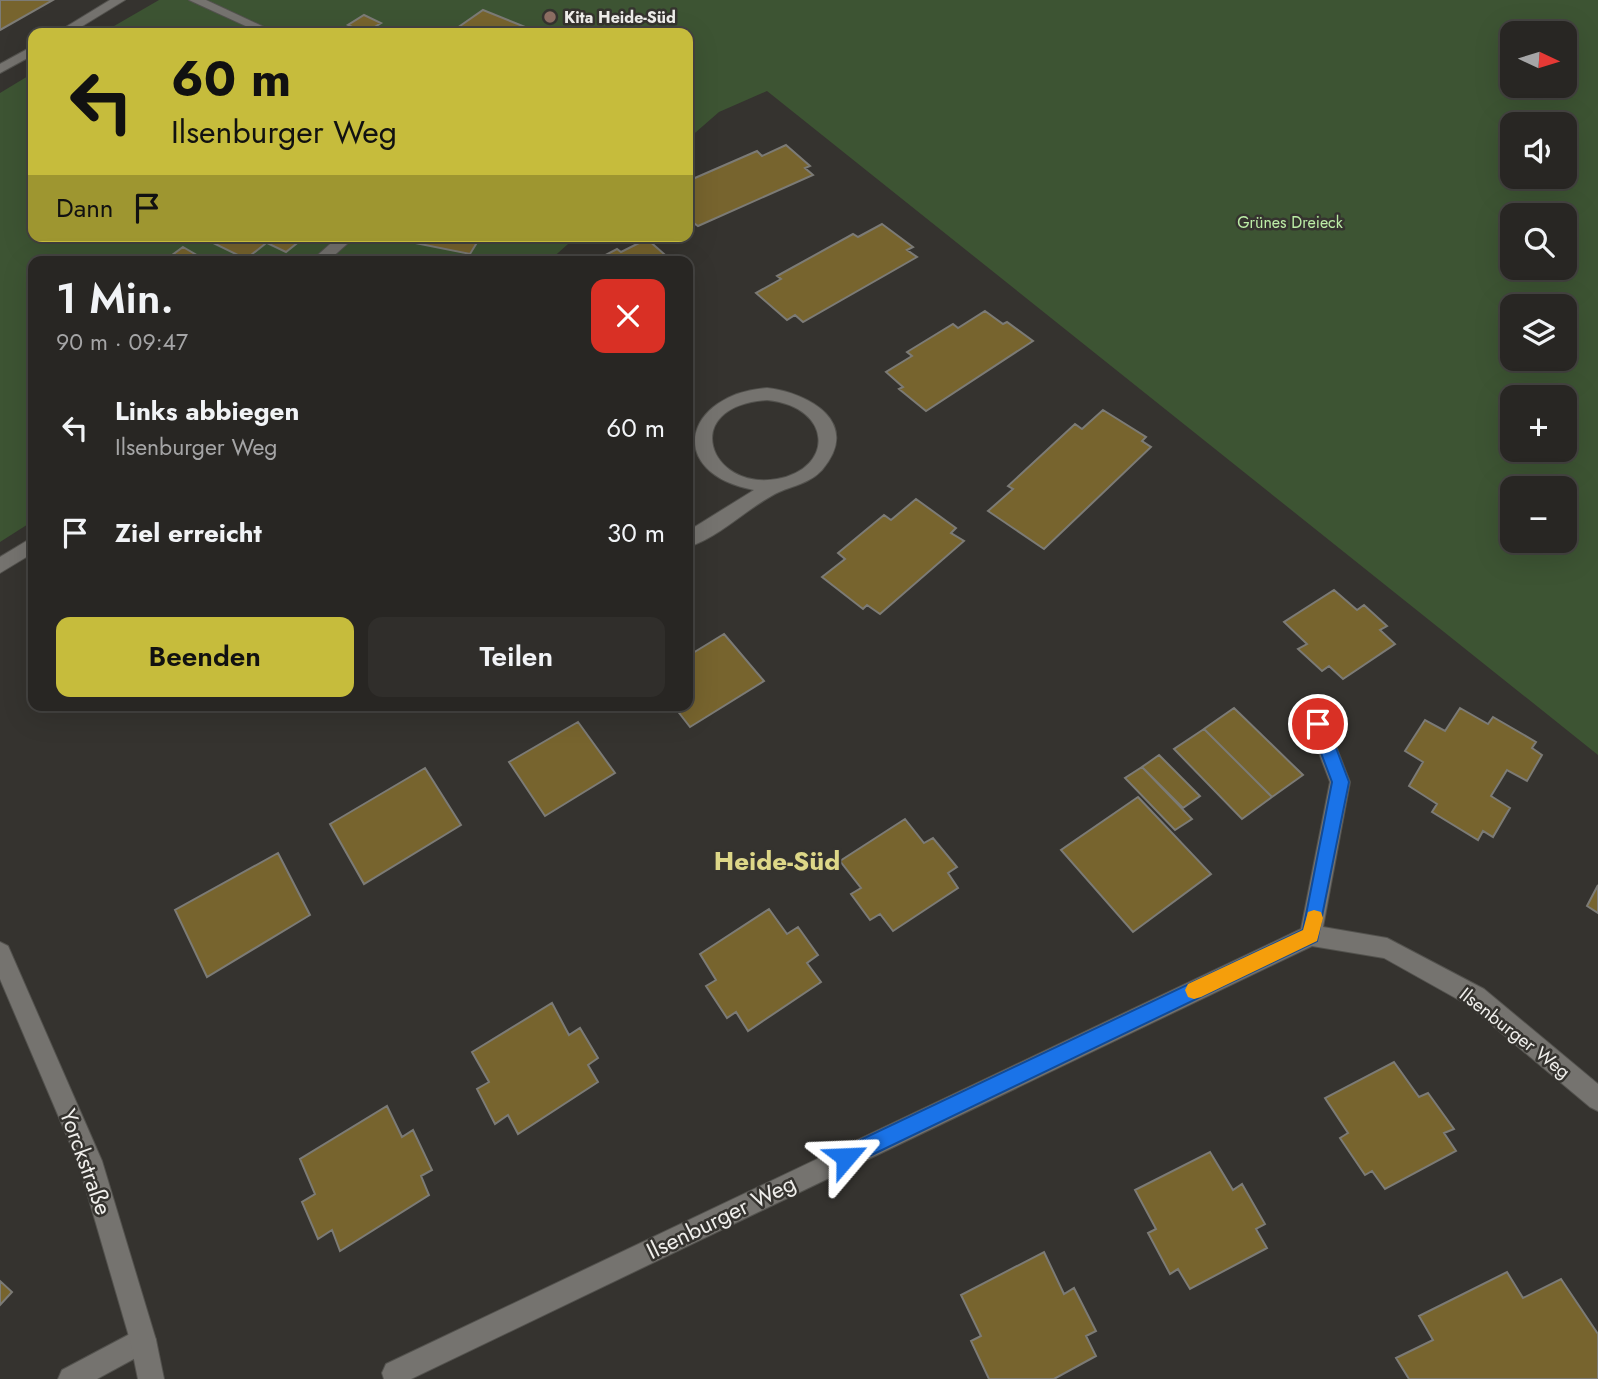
<!DOCTYPE html>
<html lang="de">
<meta charset="utf-8">
<style>
:root{--surface:#282623;--page:#302e2b;--text:#f1f3f6;--muted:#a5a5a6;--line:#444341;--accent:#c6bc3c}
body{margin:0;font-family:Jost,sans-serif;background:var(--page);color:var(--text);height:100vh;display:flex;flex-direction:column;font-size:26px;white-space:nowrap}
*{box-sizing:border-box;margin:0}
p{font-size:23px;color:var(--muted)}
.icon{flex:none;width:38px;height:38px;fill:none;stroke:currentColor;stroke-width:2;stroke-linecap:round;stroke-linejoin:round}
.map{position:relative;flex:1;overflow:hidden}
.sheet{position:absolute;left:28px;top:256px;width:665px;height:455px;display:flex;flex-direction:column;background:var(--surface);border-radius:14px;box-shadow:0 7px 28px #0002,0 0 0 2px var(--line)}
.sheet>*{flex:none}
.banner{position:absolute;left:28px;top:28px;width:665px;height:214px;border-radius:14px;box-shadow:0 7px 28px #0002,0 0 0 2px var(--line);background:#c6bc3c;color:#111;overflow:hidden}
.needle{width:46px;rotate:94deg}
.controls{position:absolute;left:1500px;top:21px;display:grid;gap:14px}
.controls a{display:grid;place-items:center;width:77px;height:77px;border-radius:14px;background:var(--surface);box-shadow:0 7px 28px #0002,0 0 0 2px var(--line);font-size:35px}
.pin{position:absolute;display:grid;place-items:center;width:60px;height:60px;color:#fff;margin:-30px;border:4px solid #fff;border-radius:50%;box-shadow:0 2px 7px #0007}
.me{position:absolute;width:77px;margin:-38px;rotate:64deg;stroke-linejoin:round;filter:drop-shadow(0 0 5px #0008)}
.turn{display:flex;align-items:center;gap:24px;height:147px;padding:0 28px;font-size:32px}
.turn .icon{width:91px;height:91px;stroke-width:2.5}
.turn b{display:block;font-size:49px;line-height:60px}
.then{display:flex;align-items:center;height:66px;padding:0 28px;background:#0003;gap:14px;font-size:26px}
.round{display:grid;place-items:center;flex:none;width:74px;height:74px;border-radius:14px;background:var(--page)}
.summary{display:flex;align-items:center;justify-content:space-between;height:119px;padding:0 28px}
h1{font-size:42px;font-weight:600;line-height:52px}
.button{display:flex;gap:14px;margin-top:auto;padding:14px 28px}
.button a{flex:1;height:80px;border-radius:14px;background:var(--accent);color:#111;font-size:28px;font-weight:600;line-height:80px;text-align:center}
.button a+a{background:var(--page);color:var(--text)}
ul{padding:0;list-style:none}
li{display:flex;align-items:center;gap:21px;height:105px;padding:0 28px}
li div{flex:1}
li b{display:block;font-size:26px}
li em{font-style:normal}
.map>svg:first-child{display:block}
</style>
<div class="map">
<svg width="1598" height="1379" viewBox="0 0 1598 1379">
<rect width="100%" height="100%" fill="#35332f"/>
<!-- green -->
<path fill="#3d5433" fill-rule="evenodd" d="M 159,0 L 1598,0 L 1598,755 L 767,91 L 719,112 L 688,139 L 688,33 L 102,33 ZM 1512,33 L 1564,33 L 1564,86 L 1512,86 ZM 1512,124 L 1564,124 L 1564,177 L 1512,177 ZM 1512,215 L 1564,215 L 1564,268 L 1512,268 ZM 1512,306 L 1564,306 L 1564,359 L 1512,359 ZM 1512,397 L 1564,397 L 1564,450 L 1512,450 ZM 1512,488 L 1564,488 L 1564,541 L 1512,541 Z
M 33,73 L 33,236 L 577,236 L 549,261 L 33,261 L 33,521 L 0,542 L 0,93 Z"/>
<!-- building -->
<path fill="#77642e" stroke="#7c7b76" stroke-width="2" d="M 0,0 L 53,0 L 0,30 Z
M 483,10 L 540,33 L 450,33 Z
M 364,15 L 381,23 L 365,33 L 348,25 Z
M 786,145 L 810,166 L 805,168 L 813,175 L 698,226 L 688,219 L 688,181 L 757,151 L 762,156 Z
M 882,224 L 913,247 L 907,250 L 917,257 L 803,322 L 795,315 L 787,320 L 756,293 L 781,279 L 777,276 L 853,234 L 858,237 Z
M 199,236 L 275,236 L 246,259 Z
M 275,236 L 306,236 L 286,252 L 267,243 Z
M 396,236 L 481,236 L 470,254 L 395,239 Z
M 647,239 L 672,261 L 594,261 L 617,249 L 621,252 Z
M 183,247 L 207,261 L 164,261 Z
M 985,311 L 1003,324 L 1007,322 L 1033,341 L 926,411 L 899,389 L 903,387 L 886,372 L 912,356 L 907,352 L 953,324 L 958,328 Z
M 1103,410 L 1146,437 L 1142,441 L 1151,447 L 1044,549 L 988,511 L 1013,489 L 1008,486 L 1075,424 L 1082,429 Z
M 916,499 L 956,528 L 951,533 L 964,541 L 880,614 L 867,605 L 863,609 L 822,577 L 845,559 L 838,553 L 884,515 L 891,520 Z
M 1334,590 L 1357,610 L 1364,605 L 1387,626 L 1380,630 L 1395,644 L 1343,679 L 1329,666 L 1322,671 L 1298,649 L 1307,644 L 1284,622 Z
M 724,634 L 764,681 L 690,727 L 673,705 L 688,705 L 688,656 Z
M 1234,708 L 1303,775 L 1272,797 L 1204,729 Z
M 1460,708 L 1488,724 L 1493,717 L 1536,742 L 1532,748 L 1542,755 L 1527,781 L 1507,770 L 1491,796 L 1510,808 L 1493,837 L 1483,831 L 1478,840 L 1432,812 L 1437,804 L 1409,786 L 1423,762 L 1405,751 L 1425,720 L 1445,731 Z
M 578,722 L 615,773 L 545,816 L 509,762 Z
M 1204,729 L 1272,797 L 1242,819 L 1174,749 Z
M 1159,755 L 1200,796 L 1183,808 L 1142,767 Z
M 1142,767 L 1192,819 L 1175,830 L 1125,778 Z
M 425,768 L 461,825 L 364,884 L 330,824 Z
M 1138,797 L 1211,874 L 1133,932 L 1061,850 Z
M 905,819 L 924,843 L 933,838 L 957,867 L 948,873 L 958,888 L 893,931 L 880,914 L 870,920 L 851,894 L 861,888 L 840,861 Z
M 278,853 L 310,915 L 207,977 L 175,910 Z
M 1598,885 L 1598,913 L 1587,906 Z
M 769,909 L 787,934 L 798,927 L 818,955 L 807,963 L 821,982 L 748,1031 L 736,1012 L 727,1018 L 706,986 L 716,980 L 700,954 Z
M 552,1003 L 569,1035 L 580,1028 L 598,1058 L 588,1065 L 598,1082 L 518,1134 L 508,1115 L 495,1124 L 477,1089 L 489,1082 L 472,1052 Z
M 1394,1062 L 1419,1097 L 1428,1093 L 1454,1129 L 1444,1133 L 1456,1151 L 1385,1189 L 1372,1171 L 1365,1175 L 1340,1138 L 1348,1133 L 1325,1098 Z
M 387,1106 L 402,1137 L 413,1130 L 432,1170 L 421,1176 L 429,1195 L 340,1251 L 332,1230 L 318,1239 L 302,1202 L 315,1194 L 300,1159 Z
M 1210,1152 L 1233,1190 L 1242,1184 L 1265,1224 L 1256,1229 L 1267,1248 L 1190,1289 L 1178,1269 L 1170,1274 L 1148,1233 L 1156,1229 L 1135,1190 Z
M 1044,1252 L 1064,1294 L 1074,1288 L 1096,1331 L 1086,1336 L 1096,1356 L 1054,1379 L 989,1379 L 971,1341 L 981,1336 L 961,1295 Z
M 1507,1272 L 1523,1298 L 1561,1279 L 1598,1334 L 1598,1379 L 1409,1379 L 1396,1358 L 1433,1340 L 1419,1316 Z
M 0,1281 L 12,1292 L 0,1305 Z"/>
<g fill="none" stroke-linecap="round" stroke-linejoin="round">
<defs>
<path id="service" d="M 189,0 L 206,0 L 277,33 L 261,33 Z
M 339,236 L 356,236 L 328,261 L 311,261 Z"/>
<path id="minor" d="M 767,388 C 810,393 862,423 822,470 C 810,483 795,485 779,492 C 749,506 719,538 688,547 L 688,531 L 754,490 C 664,473 684,394 767,388 ZM 767,400 C 834,407 834,469 777,479 C 709,491 678,406 767,400 Z
M 33,537 L 33,553 L 0,573 L 0,557 Z
M 1318,716 L 1325,718 L 1350,782 L 1323,927 L 1387,938 L 1484,989 L 1598,1084 L 1598,1111 L 1590,1107 L 1468,1005 L 1384,958 L 1312,946 L 411,1379 L 384,1379 L 382,1373 L 386,1364 L 1301,929 L 1330,782 L 1308,724 L 1311,718 Z
M 143,1327 L 152,1331 L 156,1340 L 152,1349 L 97,1379 L 58,1379 L 62,1370 Z"/>
<path id="tertiary" d="M 110,0 L 125,0 L 71,33 L 56,33 Z
M 33,46 L 33,55 L 0,73 L 0,64 Z
M 0,942 L 8,946 L 102,1161 L 156,1340 L 164,1379 L 138,1379 L 130,1340 L 78,1162 L 0,979 Z"/>
</defs>
<!-- service casing -->
<use href="#service" stroke="#53524e" stroke-width="2"/>
<!-- minor casing -->
<use href="#minor" stroke="#53524e" stroke-width="2"/>
<!-- tertiary casing -->
<use href="#tertiary" stroke="#53524e" stroke-width="2"/>
<!-- service -->
<use href="#service" fill="#75736f" fill-rule="evenodd"/>
<!-- minor -->
<use href="#minor" fill="#75736f" fill-rule="evenodd"/>
<!-- tertiary -->
<use href="#tertiary" fill="#75736f" fill-rule="evenodd"/>
</g>
<!-- route -->
<path fill="#1a73e8" stroke="#114b97" stroke-width="2" d="M 1318,717 L 1324,719 L 1327,724 L 1349,782 L 1317,941 L 853,1164 L 846,1167 L 839,1164 L 836,1157 L 839,1150 L 1303,930 L 1332,782 L 1310,724 L 1313,719 Z"/>
<!-- slow -->
<path fill="#f59e0b" d="M 1314,910 L 1321,912 L 1323,918 L 1317,941 L 1201,997 L 1194,999 L 1188,997 L 1185,990 L 1188,984 L 1303,930 L 1308,912 Z"/>
<!-- markers -->
<circle fill="#8d6e63" stroke="#35332f" stroke-width="2.5" cx="550" cy="17" r="7"/>
<g text-anchor="middle" dominant-baseline="central" stroke-width="5" stroke-linejoin="round" paint-order="stroke">
<!-- far-poi labels -->
<g font-size="16" font-weight="bold" fill="#efeeeb" stroke="#35332f" text-anchor="start">
<text x="564" y="17">Kita Heide-Süd</text>
</g>
<!-- far-park labels -->
<g font-size="16" fill="#bceda6" stroke="#35332f">
<text x="1290" y="222">Grünes Dreieck</text>
</g>
<!-- street labels -->
<g font-size="19" fill="#efeeeb" stroke="#35332f">
<text transform="translate(1515 1033) rotate(38)">Ilsenburger Weg</text>
</g>
<!-- near-street labels -->
<g font-size="23" fill="#efeeeb" stroke="#35332f">
<text transform="translate(86 1162) rotate(70)">Yorckstraße</text>
<text transform="translate(721 1217) rotate(-26)">Ilsenburger Weg</text>
</g>
<!-- district labels -->
<g font-size="26" font-weight="bold" fill="#ddd788" stroke="#35332f">
<text x="777" y="861">Heide-Süd</text>
</g>
</g>
</svg>
<div class="controls">
<a><svg class="needle" viewBox="-14 -14 28 28"><path d="M0-13l5 13h-10z" fill="#e53935"/><path d="M0 13l5-13h-10z" fill="#a5a5a6"/></svg></a>
<a><svg class="icon" aria-label="sound" viewBox="0 0 24 24"><path d="M4 9h4l5-4v14l-5-4H4zM17 9q2 3 0 6"/></svg></a>
<a><svg class="icon" aria-label="search" viewBox="0 0 24 24"><circle cx="10" cy="10" r="6"/><path d="M15 15l6 6"/></svg></a>
<a><svg class="icon" aria-label="layers" viewBox="0 0 24 24"><path d="M12 4l9 5-9 5-9-5zM3 14l9 5 9-5"/></svg></a>
<a>+</a>
<a>−</a>
</div>
<div class="pin" style="left:1318px;top:724px;background:#d93025"><svg class="icon" aria-label="arrive" viewBox="0 0 24 24"><path d="M6 21V4h12l-3 4 3 4H6"/></svg></div>
<svg class="me" style="left:846px;top:1157px" viewBox="-20 -20 40 40"><path d="M0-17L14 15 0 8-14 15z" fill="#1a73e8" stroke="#fff" stroke-width="4"/></svg>
<div class="banner">
<div class="turn"><svg class="icon" aria-label="left" viewBox="0 0 24 24"><path d="M17 20v-9H6M10 6l-5 5 5 5"/></svg><div><b>60 m</b>Ilsenburger Weg</div></div>
<div class="then">Dann<svg class="icon" aria-label="arrive" viewBox="0 0 24 24"><path d="M6 21V4h12l-3 4 3 4H6"/></svg></div>
</div>
<section class="sheet">
<div class="summary"><div><h1>1 Min.</h1><p>90 m · 09:47</p></div><a class="round" style="background:#d93025;color:#fff"><svg class="icon" aria-label="close" viewBox="0 0 24 24"><path d="M6 6l12 12M18 6L6 18"/></svg></a></div>
<ul>
<li><svg class="icon" aria-label="left" viewBox="0 0 24 24"><path d="M17 20v-9H6M10 6l-5 5 5 5"/></svg><div><b>Links abbiegen</b><p>Ilsenburger Weg</p></div><em>60 m</em></li>
<li><svg class="icon" aria-label="arrive" viewBox="0 0 24 24"><path d="M6 21V4h12l-3 4 3 4H6"/></svg><div><b>Ziel erreicht</b></div><em>30 m</em></li>
</ul>
<div class="button"><a>Beenden</a><a>Teilen</a></div>
</section>
</div>
